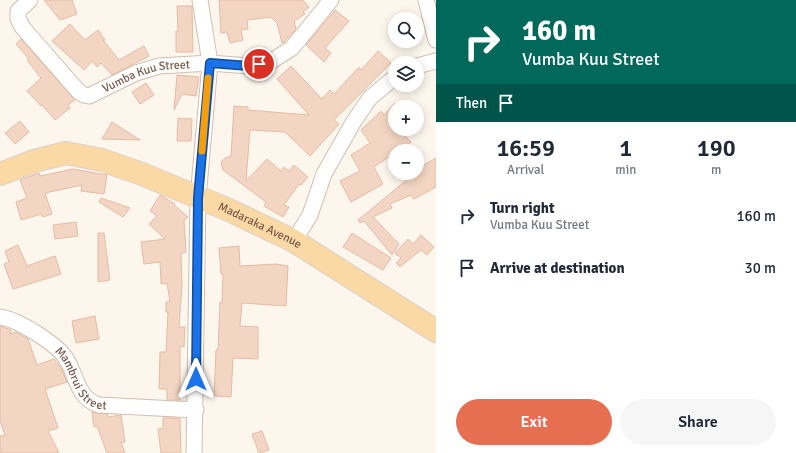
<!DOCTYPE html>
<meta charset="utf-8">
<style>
:root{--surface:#fff;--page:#f6f6f7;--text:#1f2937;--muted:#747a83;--accent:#e76f51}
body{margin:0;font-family:Signika,sans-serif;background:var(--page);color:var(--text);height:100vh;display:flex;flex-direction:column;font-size:15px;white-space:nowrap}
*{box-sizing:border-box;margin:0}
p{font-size:13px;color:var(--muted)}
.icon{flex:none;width:22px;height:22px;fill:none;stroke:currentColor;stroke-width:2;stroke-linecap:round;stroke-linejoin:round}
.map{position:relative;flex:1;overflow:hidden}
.panel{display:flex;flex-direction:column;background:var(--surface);width:360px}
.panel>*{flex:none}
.banner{background:#00695c;color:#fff;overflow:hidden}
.tools{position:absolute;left:388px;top:12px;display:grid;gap:8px}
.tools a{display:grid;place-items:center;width:36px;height:36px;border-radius:50%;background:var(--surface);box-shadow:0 2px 10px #0003;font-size:20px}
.pin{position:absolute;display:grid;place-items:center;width:34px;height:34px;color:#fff;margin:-17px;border:2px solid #fff;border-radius:50%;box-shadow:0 1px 4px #0007}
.me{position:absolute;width:44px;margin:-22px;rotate:0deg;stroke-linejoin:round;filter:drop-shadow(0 0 3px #0008)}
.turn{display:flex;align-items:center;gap:14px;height:84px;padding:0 20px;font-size:18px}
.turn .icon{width:52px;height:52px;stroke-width:2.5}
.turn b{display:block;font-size:28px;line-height:34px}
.then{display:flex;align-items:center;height:38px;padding:0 20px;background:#0003;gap:8px;font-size:15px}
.eta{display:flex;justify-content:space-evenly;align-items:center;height:68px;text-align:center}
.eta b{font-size:24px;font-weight:600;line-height:28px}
.cta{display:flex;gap:8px;margin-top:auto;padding:8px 20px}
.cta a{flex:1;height:46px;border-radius:24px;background:var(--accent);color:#fff;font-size:16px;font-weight:600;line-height:46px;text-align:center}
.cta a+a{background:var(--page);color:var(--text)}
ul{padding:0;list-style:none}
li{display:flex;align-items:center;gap:12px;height:52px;padding:0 20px}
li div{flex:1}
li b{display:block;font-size:15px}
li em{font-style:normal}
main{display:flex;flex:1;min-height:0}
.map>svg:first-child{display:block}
</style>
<main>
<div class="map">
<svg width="436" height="453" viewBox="0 0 436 453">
<rect width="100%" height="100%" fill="#fdf6ec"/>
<!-- building -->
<path fill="#f3d5c3" stroke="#e6bba3" d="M 44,0 L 72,0 L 77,14 L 60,20 Z
M 219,0 L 303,0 L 309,7 L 303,12 L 305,14 L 294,21 L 296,29 L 284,42 L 282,43 L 277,23 L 271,17 L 247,20 L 248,29 L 241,30 L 243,40 L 230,43 L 227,32 L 221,33 Z
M 177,6 L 192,6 L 193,52 L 176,52 L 176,31 L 178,31 Z
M 335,10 L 349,21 L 325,48 L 331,53 L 324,62 L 306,45 Z
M 70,24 L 85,40 L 98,30 L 105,40 L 103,40 L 119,60 L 144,46 L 149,56 L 112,75 L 101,63 L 97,67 L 92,61 L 84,70 L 52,41 Z
M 21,39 L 75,100 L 68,105 L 70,108 L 55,120 L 42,105 L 41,106 L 27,91 L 41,78 L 27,60 L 29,59 L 16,44 Z
M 378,51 L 391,63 L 334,120 L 339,124 L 310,156 L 285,132 L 250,130 L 246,181 L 267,159 L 281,171 L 284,167 L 289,171 L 294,165 L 308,177 L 301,185 L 299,184 L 284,205 L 289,207 L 283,217 L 264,206 L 266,202 L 223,170 L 221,162 L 225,158 L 231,156 L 234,106 L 248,107 L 248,110 L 309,115 L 277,79 L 291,66 L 322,99 L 330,90 L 334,94 L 359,67 L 361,70 Z
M 177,75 L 199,77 L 196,96 L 182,94 L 174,110 Z
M 146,83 L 154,95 L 140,104 L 132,92 Z
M 395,103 L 395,129 L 399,129 L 411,142 L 409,144 L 412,151 L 395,151 L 395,153 L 374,167 L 383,184 L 351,202 L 340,181 L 360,171 L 351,155 L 370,143 L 361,130 L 381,111 L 384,115 Z
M 178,118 L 192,119 L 191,141 L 177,141 Z
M 20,121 L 29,132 L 15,144 L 5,133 Z
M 112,122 L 140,140 L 102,139 Z
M 436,158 L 436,187 L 414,199 L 411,195 L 390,204 L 392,208 L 373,217 L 399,244 L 392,255 L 364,221 L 360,223 L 358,220 L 409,178 L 406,173 L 417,173 L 417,169 Z
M 73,169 L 107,175 L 104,194 L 81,191 L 82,185 L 45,193 L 52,214 L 43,217 L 41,214 L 21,220 L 16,202 L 27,198 L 20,180 L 39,173 L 40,176 Z
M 160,195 L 175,204 L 174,205 L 188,217 L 184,221 L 186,252 L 181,253 L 182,285 L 179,327 L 185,327 L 184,347 L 180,346 L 180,400 L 167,400 L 167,389 L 159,389 L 160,352 L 166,352 L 168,312 L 166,312 L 166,302 L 170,302 L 167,283 L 161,284 L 160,262 L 144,264 L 141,242 L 165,239 L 149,224 L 157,216 L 150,211 Z
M 101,198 L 130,208 L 123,217 L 99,202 Z
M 76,222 L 78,236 L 55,239 L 53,225 Z
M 98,233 L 104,233 L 110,280 L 98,282 Z
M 352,233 L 391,258 L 383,270 L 343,247 Z
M 421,235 L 434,247 L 427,255 L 421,250 L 400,267 L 396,263 L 401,258 L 395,253 L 408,239 L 413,244 Z
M 18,245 L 27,266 L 55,256 L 61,274 L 13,289 L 4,264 L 9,262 L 5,251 Z
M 239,246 L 240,266 L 276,264 L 288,266 L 286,306 L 242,303 L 240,326 L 258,327 L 258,359 L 233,358 L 231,397 L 214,396 L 216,350 L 218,350 L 220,302 L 222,303 L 223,274 L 221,274 L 219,248 Z
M 95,316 L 99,339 L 76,343 L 72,321 Z
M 0,326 L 11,330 L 11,334 L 16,332 L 28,339 L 37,365 L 54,359 L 61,368 L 67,382 L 45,389 L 58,428 L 48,431 L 59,453 L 0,453 L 0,436 L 5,435 L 0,421 Z
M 92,412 L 107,414 L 108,417 L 121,415 L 125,442 L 121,442 L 125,453 L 107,453 L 97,426 L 94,427 Z
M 163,418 L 180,418 L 181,453 L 161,453 L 158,429 L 163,428 Z
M 262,431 L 269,450 L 259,453 L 252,434 Z"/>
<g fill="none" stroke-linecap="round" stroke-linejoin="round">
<defs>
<g id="minor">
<path id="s1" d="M 30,0 L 18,11 L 18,19 L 23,28 L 79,92 L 84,95 L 89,96 L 136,73 L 159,66 L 210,63 L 249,66 L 270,62 L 292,48 L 331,0"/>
<path d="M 426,0 L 436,40"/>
<path d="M 417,66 L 436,61"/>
<path d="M 294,241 L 310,215 L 324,174 L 354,121 L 370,98 L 395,77"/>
<path id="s2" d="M 0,317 C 17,319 55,343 65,357 C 77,374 76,398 99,405 L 196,410"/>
<path d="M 194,453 L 198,198 L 210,63 L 200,0"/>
</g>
<g id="primary">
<path id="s3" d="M 0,174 L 34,161 L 66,153 L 102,160 L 142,174 L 229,210 L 294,241 L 436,331"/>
</g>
</defs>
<!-- minor casing -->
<use href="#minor" stroke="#d1beb0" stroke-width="17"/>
<!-- primary casing -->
<use href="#primary" stroke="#dad1cd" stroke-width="24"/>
<!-- minor -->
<use href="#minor" stroke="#fff" stroke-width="15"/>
<!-- primary -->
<use href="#primary" stroke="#fbd9a5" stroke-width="22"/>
</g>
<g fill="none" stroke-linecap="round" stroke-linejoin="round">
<defs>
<path id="route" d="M 196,379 L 198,198 L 210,63 L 249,66 L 259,64"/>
</defs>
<!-- route casing -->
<use href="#route" stroke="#114b97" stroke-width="10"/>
<!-- route -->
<use href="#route" stroke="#1a73e8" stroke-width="7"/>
<!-- slow -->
<path stroke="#f59e0b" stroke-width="7" d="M 202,151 L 208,78"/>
</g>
<g text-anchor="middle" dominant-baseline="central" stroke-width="4" stroke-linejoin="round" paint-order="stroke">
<!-- street labels -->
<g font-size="12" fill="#7a5c4d" stroke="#fffaf3">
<text stroke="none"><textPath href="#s1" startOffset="192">Vumba Kuu Street</textPath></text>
<text stroke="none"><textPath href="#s3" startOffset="277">Madaraka Avenue</textPath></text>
<text stroke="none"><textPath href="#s2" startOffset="106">Mambrui Street</textPath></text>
</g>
</g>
</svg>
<div class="tools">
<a><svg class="icon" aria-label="search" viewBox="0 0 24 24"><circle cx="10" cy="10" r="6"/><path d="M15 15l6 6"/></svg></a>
<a><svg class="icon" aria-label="layers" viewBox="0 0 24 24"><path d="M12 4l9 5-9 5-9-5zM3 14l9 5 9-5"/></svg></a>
<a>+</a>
<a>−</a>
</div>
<div class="pin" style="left:259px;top:64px;background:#d93025"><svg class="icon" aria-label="arrive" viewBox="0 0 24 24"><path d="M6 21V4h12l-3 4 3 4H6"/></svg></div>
<svg class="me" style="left:196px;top:379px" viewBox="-20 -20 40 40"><path d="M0-17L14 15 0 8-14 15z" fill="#1a73e8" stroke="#fff" stroke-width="4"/></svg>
</div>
<section class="panel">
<div class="banner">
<div class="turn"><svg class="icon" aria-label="right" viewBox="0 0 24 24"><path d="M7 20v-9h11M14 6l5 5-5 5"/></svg><div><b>160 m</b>Vumba Kuu Street</div></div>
<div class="then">Then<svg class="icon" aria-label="arrive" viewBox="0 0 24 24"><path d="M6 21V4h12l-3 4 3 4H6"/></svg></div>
</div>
<div class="eta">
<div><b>16:59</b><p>Arrival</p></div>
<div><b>1</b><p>min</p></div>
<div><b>190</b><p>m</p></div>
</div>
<ul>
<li><svg class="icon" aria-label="right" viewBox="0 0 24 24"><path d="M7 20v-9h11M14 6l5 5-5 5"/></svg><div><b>Turn right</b><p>Vumba Kuu Street</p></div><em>160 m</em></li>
<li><svg class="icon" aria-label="arrive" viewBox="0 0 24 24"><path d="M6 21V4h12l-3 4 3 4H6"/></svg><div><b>Arrive at destination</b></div><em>30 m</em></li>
</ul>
<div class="cta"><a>Exit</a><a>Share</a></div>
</section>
</main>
